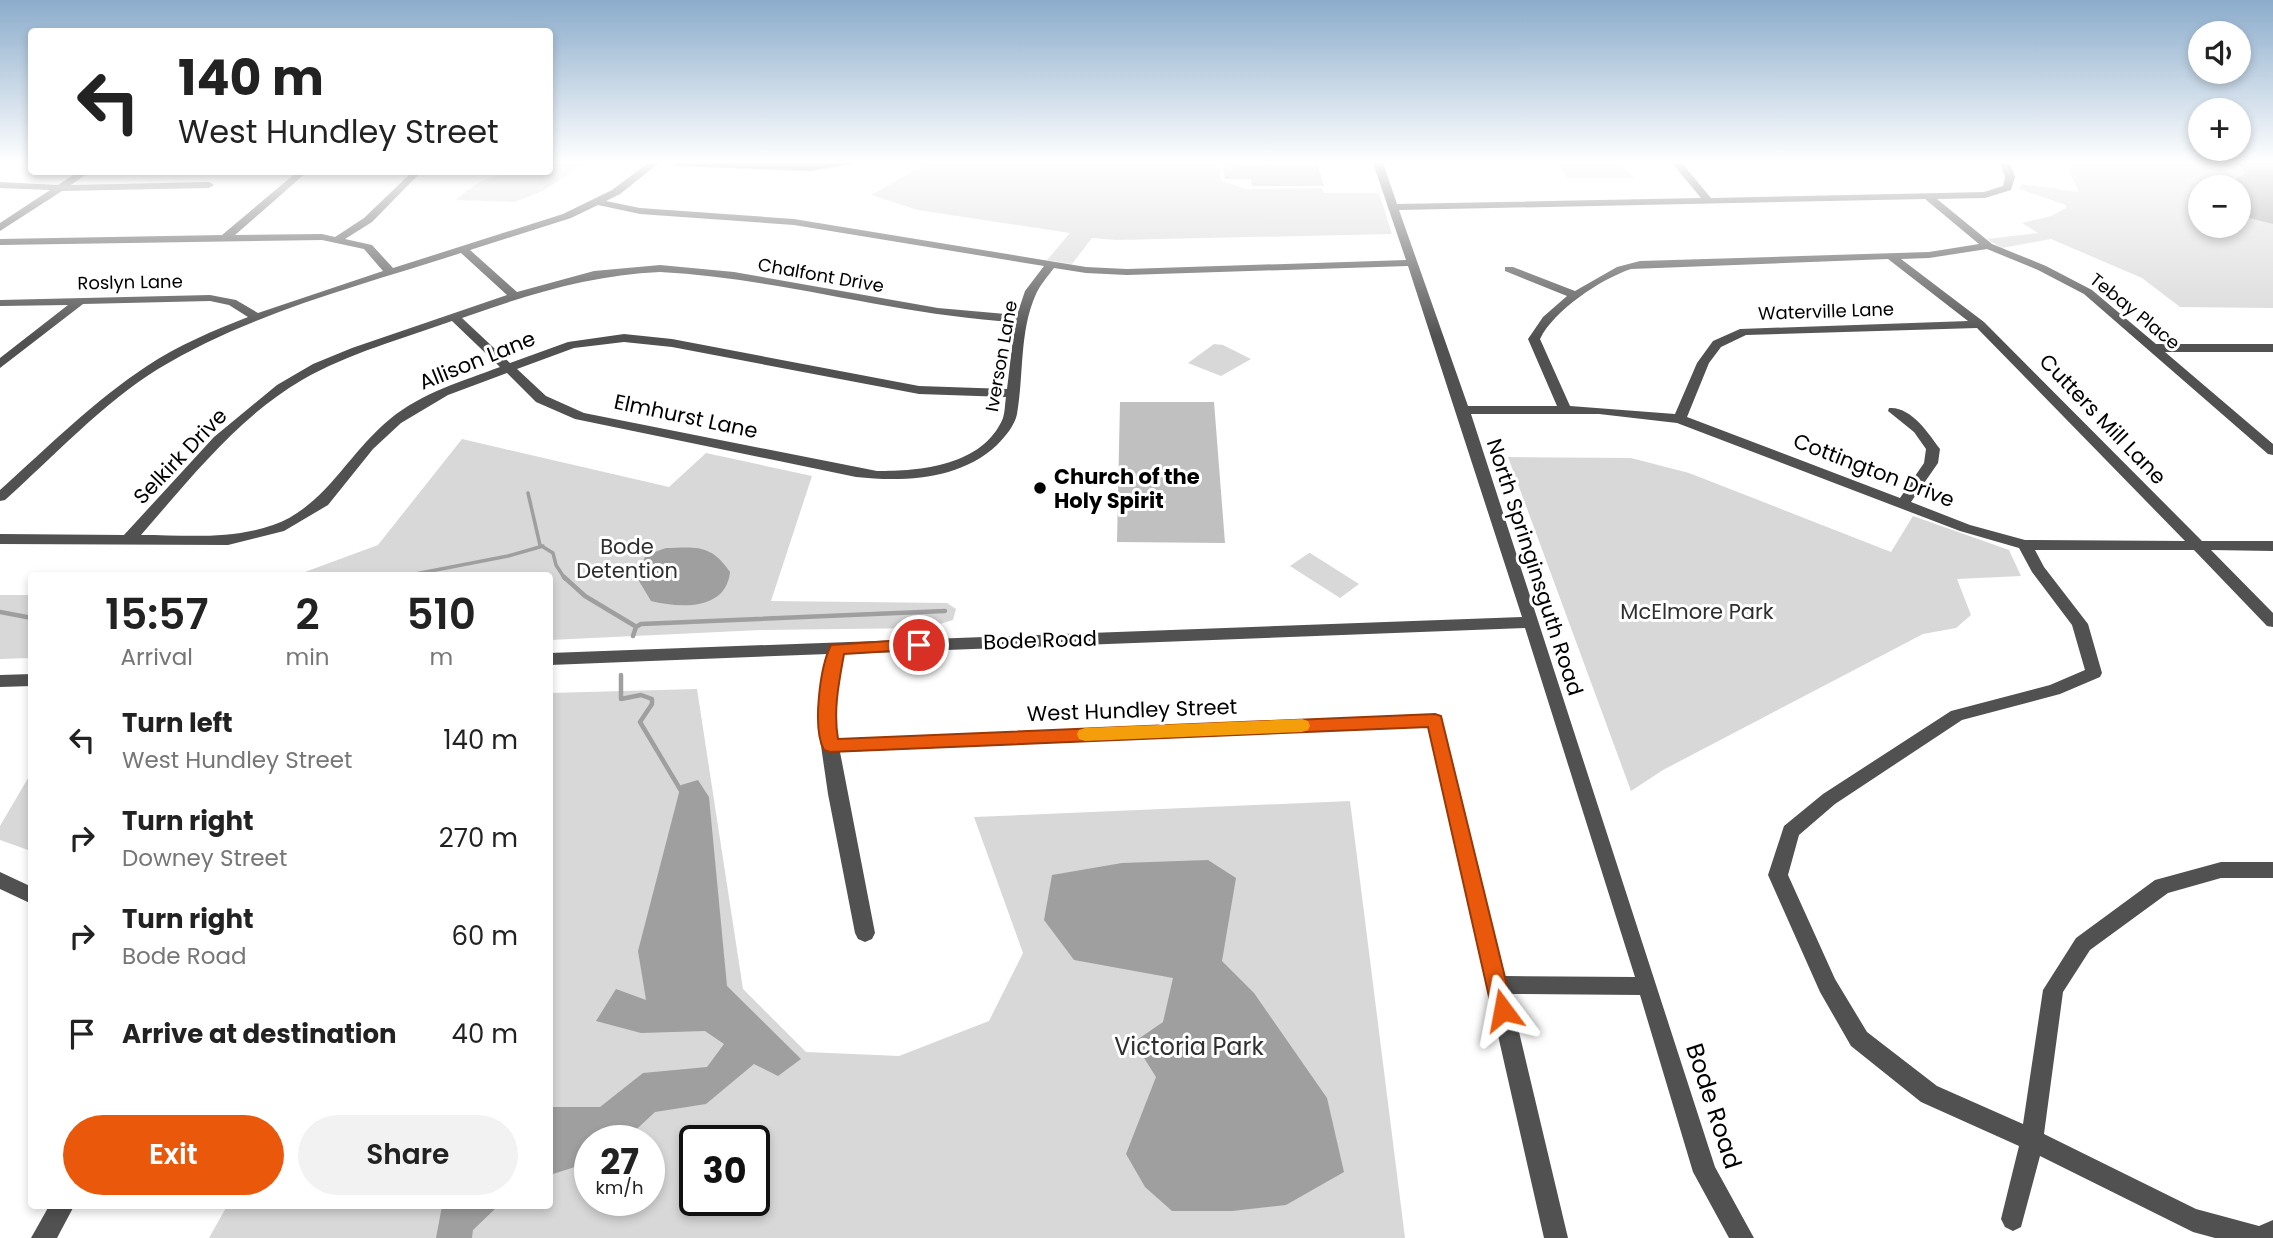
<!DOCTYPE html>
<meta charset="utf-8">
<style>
:root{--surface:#fff;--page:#f2f2f2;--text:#222;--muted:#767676;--accent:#ea580c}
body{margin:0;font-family:Poppins,sans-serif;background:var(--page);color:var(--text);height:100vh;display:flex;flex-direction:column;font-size:26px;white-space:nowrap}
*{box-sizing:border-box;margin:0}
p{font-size:23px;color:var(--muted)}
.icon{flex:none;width:38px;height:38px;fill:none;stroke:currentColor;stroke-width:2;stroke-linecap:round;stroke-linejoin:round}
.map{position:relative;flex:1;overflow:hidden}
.side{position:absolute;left:28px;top:572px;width:525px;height:637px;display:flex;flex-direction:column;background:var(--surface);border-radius:7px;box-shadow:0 4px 10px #0003}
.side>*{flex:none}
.top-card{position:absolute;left:28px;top:28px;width:525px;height:147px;border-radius:7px;box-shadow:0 4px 10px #0003;background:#fff;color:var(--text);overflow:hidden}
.tools{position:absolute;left:2188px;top:21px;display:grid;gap:14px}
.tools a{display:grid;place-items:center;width:63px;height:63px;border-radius:50%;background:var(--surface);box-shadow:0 4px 10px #0003;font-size:35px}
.speed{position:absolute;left:574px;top:1125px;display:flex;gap:14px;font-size:35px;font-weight:700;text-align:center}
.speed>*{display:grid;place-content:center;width:91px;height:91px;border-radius:50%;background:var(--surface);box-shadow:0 4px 10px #0003;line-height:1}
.speed small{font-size:18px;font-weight:400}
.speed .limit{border:4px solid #111;border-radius:10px;background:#fff;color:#111}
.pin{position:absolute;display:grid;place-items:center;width:60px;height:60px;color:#fff;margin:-30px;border:4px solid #fff;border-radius:50%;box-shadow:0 2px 7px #0007}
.me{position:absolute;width:77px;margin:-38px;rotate:347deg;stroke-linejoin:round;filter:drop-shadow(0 0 5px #0008)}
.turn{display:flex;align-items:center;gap:24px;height:147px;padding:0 35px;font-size:32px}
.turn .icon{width:91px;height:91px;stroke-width:2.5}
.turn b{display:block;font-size:49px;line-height:60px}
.eta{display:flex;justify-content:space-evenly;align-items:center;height:119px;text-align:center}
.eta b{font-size:42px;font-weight:600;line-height:49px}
.primary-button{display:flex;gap:14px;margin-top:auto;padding:14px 35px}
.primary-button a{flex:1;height:80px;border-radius:42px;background:var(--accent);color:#fff;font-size:28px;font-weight:600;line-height:80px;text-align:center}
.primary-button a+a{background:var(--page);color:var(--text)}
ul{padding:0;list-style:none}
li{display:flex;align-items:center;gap:21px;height:98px;padding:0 35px}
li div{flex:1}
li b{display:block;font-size:26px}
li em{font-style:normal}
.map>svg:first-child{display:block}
</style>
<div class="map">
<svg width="2273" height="1238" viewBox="0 0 2273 1238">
<rect width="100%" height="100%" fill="#fff"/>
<!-- green -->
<path fill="#d8d8d8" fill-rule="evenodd" d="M 550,163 L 585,163 L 543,191 L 514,202 L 456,200 C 489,170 507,172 550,172 Z
M 927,163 L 1219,163 L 1221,180 L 1245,189 L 1322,188 L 1324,193 L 1379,193 L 1392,234 L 1116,240 L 1092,238 L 1072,264 L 1047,260 L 1070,233 L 918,210 L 871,195 Z
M 1557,163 L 1618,163 L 1635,178 L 1567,178 Z
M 2066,163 L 2273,163 L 2273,308 L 2180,307 L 2142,278 L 2051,239 L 2002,248 L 1987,239 L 2038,233 L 2022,223 L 2051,216 L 2066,208 L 2066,205 L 2019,189 L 2022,184 L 2079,192 ZM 2200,187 L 2238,187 L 2238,226 L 2200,226 Z
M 1214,344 L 1223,345 L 1251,359 L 1221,376 L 1188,363 Z
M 462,439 L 669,487 L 706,453 L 812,476 L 771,601 L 947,603 L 956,609 L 953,620 L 927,628 L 761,630 L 550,640 L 550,576 L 294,576 L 378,545 Z
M 1508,457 L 1631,458 L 1689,473 L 1891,552 L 1913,516 L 2009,550 L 2021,576 L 1957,579 L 1971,615 L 1956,628 L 1923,634 L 1663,770 L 1631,791 Z
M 1309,553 L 1310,553 L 1359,584 L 1340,598 L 1290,566 Z
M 0,595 L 31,595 L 31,658 L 0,659 Z
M 697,689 L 743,989 L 806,1052 L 899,1056 L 989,1021 L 1023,953 L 974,817 L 1350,801 L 1405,1238 L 209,1238 L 227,1206 L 550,1206 L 550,693 ZM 590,1141 L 649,1141 L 649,1200 L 590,1200 ZM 695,1141 L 754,1141 L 754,1200 L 695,1200 Z
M 31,773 L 31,851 L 0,840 L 0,826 Z"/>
<!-- water -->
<path fill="#9f9f9f" d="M 2231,163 L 2273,163 L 2273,224 L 2238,215 L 2238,187 L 2221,187 L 2245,174 L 2243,168 Z
M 666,548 C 697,547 711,544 730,572 C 726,611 680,608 651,601 L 636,576 L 646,555 Z
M 698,780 L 709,797 L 727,986 L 801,1059 L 778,1076 L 754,1064 L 706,1104 L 655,1112 L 624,1141 L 590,1141 L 590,1162 L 550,1175 L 550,1107 L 600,1107 L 643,1073 L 707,1067 L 724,1044 L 705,1031 L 641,1033 L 596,1021 L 616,989 L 646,1000 L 638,951 L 681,785 Z
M 1208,860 L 1236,878 L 1222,961 L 1254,993 L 1327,1098 L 1344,1172 L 1286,1205 L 1232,1211 L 1172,1211 L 1145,1187 L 1126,1154 L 1156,1077 L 1134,1042 L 1163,1022 L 1173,978 L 1074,960 L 1044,920 L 1052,875 L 1122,863 Z
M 442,1206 L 498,1206 L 473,1230 L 472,1238 L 436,1238 Z"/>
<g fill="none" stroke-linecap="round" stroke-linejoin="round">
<!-- stream-far1 -->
<path stroke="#9f9f9f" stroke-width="3.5" d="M 528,493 L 540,545 L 553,553 L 556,565 L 565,579
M 405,576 L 508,556 L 543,546"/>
<!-- stream -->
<path stroke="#9f9f9f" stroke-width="4.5" d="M 564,577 L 585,596 L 635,626
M 0,612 L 32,618
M 633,636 L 636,627 L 641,624 L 945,611
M 621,675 L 621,699 L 641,695 L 652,699 L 652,704 L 640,722 L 683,794"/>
</g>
<!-- building -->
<path fill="#c0c0c0" d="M 1230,163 L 1318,166 L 1324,186 L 1252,186 L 1251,179 L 1225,179 L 1223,166 L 1230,166 Z
M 1120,402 L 1214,402 L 1225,543 L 1117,542 Z"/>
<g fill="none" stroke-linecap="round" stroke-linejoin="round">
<!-- minor -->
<path fill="#515151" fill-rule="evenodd" d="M 648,163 L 659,163 L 620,194 L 606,201 L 640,208 L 794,219 L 1086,267 L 1127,269 L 1406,260 L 1373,163 L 1383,163 L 1397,204 L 1701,198 L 1672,163 L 1682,163 L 1711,198 L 1984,192 L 2003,186 L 2005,177 L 2000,163 L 2010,163 L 2015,177 L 2011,190 L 1985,198 L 1937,199 L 1992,244 L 2046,266 L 2092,290 L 2156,344 L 2273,344 L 2273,352 L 2165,352 L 2273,444 L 2273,455 L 2268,454 L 2084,294 L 2038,270 L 1987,249 L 1929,258 L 1901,259 L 1984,322 L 2202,541 L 2273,541 L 2273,551 L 2211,550 L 2273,613 L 2273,627 L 2267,626 L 2194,550 L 2035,550 L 2044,567 L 2088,624 L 2102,673 L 2100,677 L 2060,694 L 1962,720 L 1835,804 L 1799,835 L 1788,875 L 1835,979 L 1867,1032 L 1937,1086 L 2023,1124 L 2043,990 L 2076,938 L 2155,880 L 2221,862 L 2273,862 L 2273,878 L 2221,878 L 2168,893 L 2090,950 L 2063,992 L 2044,1134 L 2196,1209 L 2259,1226 L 2273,1220 L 2273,1238 L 2215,1238 L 2193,1232 L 2040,1156 L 2021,1227 L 2013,1231 L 2005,1227 L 2001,1219 L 2019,1146 L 1921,1102 L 1851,1046 L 1820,992 L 1768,875 L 1784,826 L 1823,794 L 1951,711 L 2050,685 L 2085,670 L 2072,625 L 2032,572 L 2019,548 L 1960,531 L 1677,423 L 1599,414 L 1471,414 L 1715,1167 L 1754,1238 L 1729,1238 L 1693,1172 L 1640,995 L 1510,994 L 1568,1238 L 1544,1238 L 1428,727 L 840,752 L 875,933 L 872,939 L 865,942 L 858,939 L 855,933 L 828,794 L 818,725 L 820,693 L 828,654 L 550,665 L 550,653 L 1522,617 L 1408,266 L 1127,275 L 1086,273 L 1054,268 C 1048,276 1040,285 1036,294 C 1019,332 1024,375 1017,414 C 1015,425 1005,437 997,445 C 960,480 904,482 856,477 L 575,419 L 536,402 L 507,373 L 448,395 L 401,423 L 373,449 L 328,505 L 284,531 L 228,545 L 0,544 L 0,534 L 124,535 L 214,437 L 277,385 L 313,364 L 352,348 L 507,295 L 461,253 C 359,286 250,313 158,369 C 102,404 54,456 5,500 L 0,501 L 0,490 C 48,447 94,401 147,366 C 178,345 213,331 248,317 L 229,305 L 210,301 L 83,304 L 0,368 L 0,358 L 68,305 L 0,306 L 0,300 L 210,295 L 236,300 L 258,313 L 383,271 L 364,249 L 322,240 L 0,245 L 0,239 L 222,235 L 297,172 L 307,172 L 235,235 L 322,234 L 335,237 L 364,218 L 412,172 L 421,172 L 372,222 L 345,239 L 372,245 L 393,268 L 563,214 L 612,190 ZM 1925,199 L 1979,244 L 1929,252 L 1640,261 L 1617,267 L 1575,291 L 1513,267 L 1505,267 L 1505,271 L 1567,296 L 1543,317 L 1528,339 L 1557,406 L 1468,406 L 1399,210 ZM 598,205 L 640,214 L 794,225 L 1044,266 L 1025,291 L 1017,315 L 938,308 L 734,272 L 660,265 L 594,271 L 517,292 L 470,250 L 571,218 ZM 1888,259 L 1968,321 L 1740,329 L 1713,341 L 1697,363 L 1675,414 L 1570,406 L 1540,339 C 1554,310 1601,279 1631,269 ZM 660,272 C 779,278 895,315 1015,322 L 1007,389 L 919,386 L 672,339 L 624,334 L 568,342 L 510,363 L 462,318 C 527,295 590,275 660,272 ZM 452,321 L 500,367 C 463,381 421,393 390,419 C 348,453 325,507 273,525 C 230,540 185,535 141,535 C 190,479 237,418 302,380 C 349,353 402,339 452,321 ZM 1977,328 L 2185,541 L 2025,540 L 1970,525 L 1911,502 L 1938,463 L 1940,449 C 1929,434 1911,406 1889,408 L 1888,411 L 1914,432 L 1926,449 L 1924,463 L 1900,498 L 1687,417 L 1709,363 L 1721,347 L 1746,335 ZM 624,342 L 672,347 L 919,394 L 1006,397 C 1005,403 1005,412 1003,418 C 983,466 920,471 877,471 L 584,413 L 546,396 L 517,369 L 574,348 ZM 1525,628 L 1635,977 L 1505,976 L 1441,716 L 1435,714 L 838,739 C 833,710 838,682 844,654 Z
M 673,163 L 857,163 L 811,171 L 677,166 Z
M 78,172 L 89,172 L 71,185 L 209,182 L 214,185 L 209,188 L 62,191 L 0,231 L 0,223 L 50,190 L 0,188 L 0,182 L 58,185 Z
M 32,674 L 32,686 L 0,687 L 0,675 Z
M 0,872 L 32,887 L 32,904 L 0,889 Z
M 49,1206 L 74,1206 L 57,1238 L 31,1238 Z"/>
</g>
<!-- sky -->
<linearGradient id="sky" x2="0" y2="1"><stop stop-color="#8baccb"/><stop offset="0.48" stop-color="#fff"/><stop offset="1" stop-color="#fff" stop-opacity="0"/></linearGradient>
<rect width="2273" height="337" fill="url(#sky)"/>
<!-- route -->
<path fill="#ea580c" stroke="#983908" stroke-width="2" d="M 919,639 L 927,645 L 925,649 L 844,654 C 839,682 833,710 838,739 L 1435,714 L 1441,716 L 1513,1010 L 1510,1017 L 1503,1020 L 1495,1017 L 1492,1010 L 1428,727 L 830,752 L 824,750 C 812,728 820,667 831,645 Z"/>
<!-- slow -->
<path fill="#f59e0b" d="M 1302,719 L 1308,721 L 1310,726 L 1308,730 L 1302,732 L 1085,741 L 1079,739 L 1077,734 L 1079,730 L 1085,728 Z"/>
<!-- markers -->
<circle fill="#000" stroke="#fff" stroke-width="2.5" cx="1040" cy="488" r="7"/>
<g text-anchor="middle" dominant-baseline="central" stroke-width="6" stroke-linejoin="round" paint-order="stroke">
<!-- far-street labels -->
<g font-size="18" fill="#000" stroke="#fff">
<text transform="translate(821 275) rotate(10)">Chalfont Drive</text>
<text transform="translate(130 282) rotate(-1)">Roslyn Lane</text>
<text transform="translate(1826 311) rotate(-2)">Waterville Lane</text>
<text transform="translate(2135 311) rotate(39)">Tebay Place</text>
<text transform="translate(1001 356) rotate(-80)">Iverson Lane</text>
</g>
<!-- street labels -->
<g font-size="21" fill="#000" stroke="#fff">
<text transform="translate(477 360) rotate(-22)">Allison Lane</text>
<text transform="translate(686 416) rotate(12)">Elmhurst Lane</text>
<text transform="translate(2103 419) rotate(46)">Cutters Mill Lane</text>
<text transform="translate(180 456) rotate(-46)">Selkirk Drive</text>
<text transform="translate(1874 470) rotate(21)">Cottington Drive</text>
<text transform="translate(1535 567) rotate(72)">North Springinsguth Road</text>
<text transform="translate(1040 640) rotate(-2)">Bode Road</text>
<text transform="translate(1132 710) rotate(-2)">West Hundley Street</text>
</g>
<!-- poi labels -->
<g font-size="21" font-weight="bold" fill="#000" stroke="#fff" text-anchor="start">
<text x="1054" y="476">Church of the<tspan x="1054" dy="24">Holy Spirit</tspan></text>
</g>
<!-- park labels -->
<g font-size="21" fill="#2f2f2f" stroke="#fff">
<text x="627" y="546">Bode<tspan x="627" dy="24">Detention</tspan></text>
<text x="1697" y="611">McElmore Park</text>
</g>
<!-- near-park labels -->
<g font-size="24" fill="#2f2f2f" stroke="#fff">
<text x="1189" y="1046">Victoria Park</text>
</g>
<!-- near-street labels -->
<g font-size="24" fill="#000" stroke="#fff">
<text transform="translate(1714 1106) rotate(72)">Bode Road</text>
</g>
</g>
</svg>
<div class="tools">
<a><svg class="icon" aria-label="sound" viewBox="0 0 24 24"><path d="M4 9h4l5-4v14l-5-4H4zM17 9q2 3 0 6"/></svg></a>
<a>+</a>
<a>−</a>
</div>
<div class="speed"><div>27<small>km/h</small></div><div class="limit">30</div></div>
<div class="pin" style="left:919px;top:645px;background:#d93025"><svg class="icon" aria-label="arrive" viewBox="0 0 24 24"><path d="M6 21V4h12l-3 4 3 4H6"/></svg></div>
<svg class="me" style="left:1503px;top:1010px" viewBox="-20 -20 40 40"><path d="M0-17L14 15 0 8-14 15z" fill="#ea580c" stroke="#fff" stroke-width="4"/></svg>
<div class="top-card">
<div class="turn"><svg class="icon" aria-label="left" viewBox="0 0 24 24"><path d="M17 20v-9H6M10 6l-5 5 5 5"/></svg><div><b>140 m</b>West Hundley Street</div></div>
</div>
<section class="side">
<div class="eta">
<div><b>15:57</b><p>Arrival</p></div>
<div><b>2</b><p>min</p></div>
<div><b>510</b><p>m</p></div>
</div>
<ul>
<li><svg class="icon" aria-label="left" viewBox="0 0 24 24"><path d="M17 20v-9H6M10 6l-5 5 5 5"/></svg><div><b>Turn left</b><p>West Hundley Street</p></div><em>140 m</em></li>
<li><svg class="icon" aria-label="right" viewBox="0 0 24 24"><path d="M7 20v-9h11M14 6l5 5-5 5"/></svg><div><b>Turn right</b><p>Downey Street</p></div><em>270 m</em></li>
<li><svg class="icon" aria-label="right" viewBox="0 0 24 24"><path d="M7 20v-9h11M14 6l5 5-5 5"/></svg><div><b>Turn right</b><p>Bode Road</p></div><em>60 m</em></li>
<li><svg class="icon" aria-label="arrive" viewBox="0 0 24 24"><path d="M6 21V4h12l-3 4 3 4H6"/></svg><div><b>Arrive at destination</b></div><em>40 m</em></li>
</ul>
<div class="primary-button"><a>Exit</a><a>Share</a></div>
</section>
</div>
